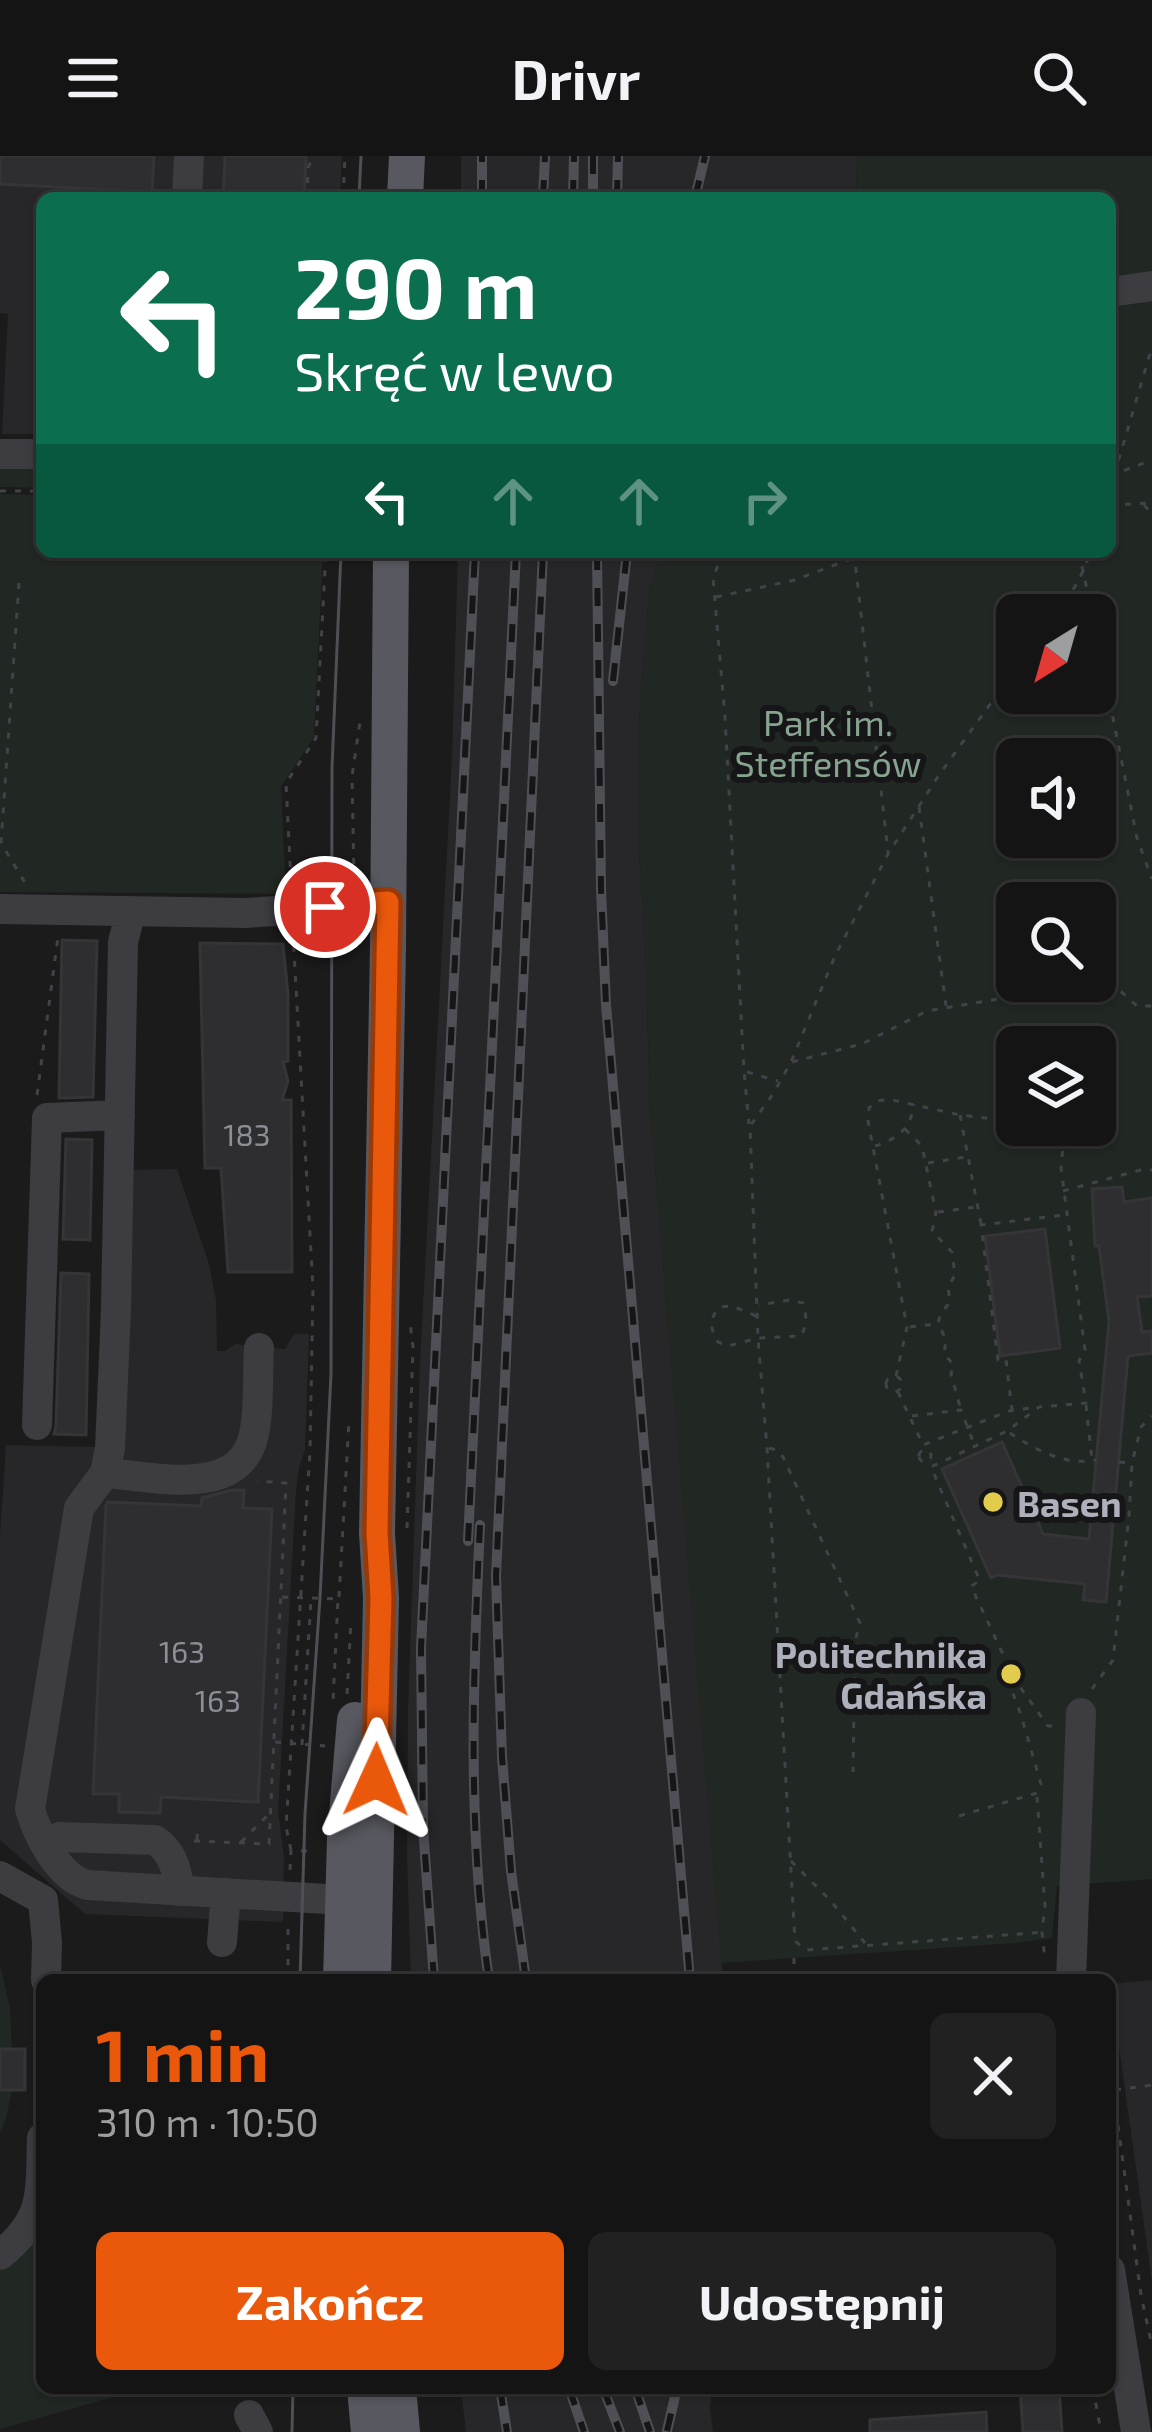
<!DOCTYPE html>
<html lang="pl">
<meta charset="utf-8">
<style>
:root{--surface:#141415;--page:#212122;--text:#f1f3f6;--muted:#9d9ea0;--line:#333334;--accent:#ea580c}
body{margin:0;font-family:"Exo 2",sans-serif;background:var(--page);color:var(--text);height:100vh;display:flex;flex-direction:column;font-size:45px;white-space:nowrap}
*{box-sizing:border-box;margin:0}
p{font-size:39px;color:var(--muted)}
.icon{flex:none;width:66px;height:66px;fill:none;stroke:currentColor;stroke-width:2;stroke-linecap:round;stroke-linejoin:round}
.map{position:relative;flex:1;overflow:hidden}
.side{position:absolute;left:36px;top:1818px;width:1080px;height:420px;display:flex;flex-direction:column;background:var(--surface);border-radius:18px;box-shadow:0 3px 9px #0004,0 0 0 3px var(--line)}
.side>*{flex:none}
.hud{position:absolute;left:36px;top:36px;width:1080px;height:366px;border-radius:18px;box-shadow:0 3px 9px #0004,0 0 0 3px var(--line);background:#0b6e4f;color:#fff;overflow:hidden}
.needle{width:78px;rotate:217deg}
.fabs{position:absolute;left:996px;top:438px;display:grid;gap:24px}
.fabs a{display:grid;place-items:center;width:120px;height:120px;border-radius:18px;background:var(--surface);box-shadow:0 3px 9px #0004,0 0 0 3px var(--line);font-size:60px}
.pin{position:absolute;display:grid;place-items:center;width:102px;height:102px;color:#fff;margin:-51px;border:6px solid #fff;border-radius:50%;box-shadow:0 3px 12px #0007}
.me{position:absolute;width:132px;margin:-66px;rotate:1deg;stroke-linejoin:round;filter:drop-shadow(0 0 9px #0008)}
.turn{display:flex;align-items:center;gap:42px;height:252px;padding:0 60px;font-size:54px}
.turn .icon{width:156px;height:156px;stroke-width:2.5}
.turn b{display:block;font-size:84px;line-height:102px}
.lanes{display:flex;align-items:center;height:114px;padding:0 60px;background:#0003;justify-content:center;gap:60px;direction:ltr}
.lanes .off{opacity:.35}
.round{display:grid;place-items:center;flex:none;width:126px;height:126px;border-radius:18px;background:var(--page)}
.summary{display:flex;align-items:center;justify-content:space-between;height:204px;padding:0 60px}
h1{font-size:72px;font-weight:700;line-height:90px;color:var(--accent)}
.button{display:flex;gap:24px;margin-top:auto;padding:24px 60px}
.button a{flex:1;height:138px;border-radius:18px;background:var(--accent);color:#fff;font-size:48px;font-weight:700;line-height:138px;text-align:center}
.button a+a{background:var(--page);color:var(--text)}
header{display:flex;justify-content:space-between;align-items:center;height:156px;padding:0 60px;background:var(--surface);font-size:54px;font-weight:700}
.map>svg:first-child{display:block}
</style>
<header><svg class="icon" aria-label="menu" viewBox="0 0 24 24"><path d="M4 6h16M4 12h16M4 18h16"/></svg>Drivr<svg class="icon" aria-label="search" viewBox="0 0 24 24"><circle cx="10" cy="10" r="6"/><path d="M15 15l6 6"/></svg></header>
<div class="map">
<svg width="1152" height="2276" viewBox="0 0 1152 2276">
<rect width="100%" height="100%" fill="#1b1b1c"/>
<!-- built -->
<path fill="#272729" d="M 0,0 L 342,0 L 340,42 L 42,42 L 42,278 L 2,278 L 8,158 L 0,157 Z
M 461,0 L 857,0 L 856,42 L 461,42 Z
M 458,396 L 661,396 L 649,436 L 638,577 L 638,680 L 645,782 L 650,949 L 723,1824 L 411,1824 L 407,1700 L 408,1554 L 420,1207 L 452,601 Z
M 177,1013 L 209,1108 L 216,1144 L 217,1195 L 225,1195 L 235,1188 L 285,1193 L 294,1178 L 309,1178 L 305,1294 L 299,1311 L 296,1335 L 278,1656 L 284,1700 L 283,1766 L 85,1758 L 0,1684 L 0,1380 L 6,1289 L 98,1291 L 102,1091 L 126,1014 Z
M 1152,1824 L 1152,2125 L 1110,1828 Z
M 461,2232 L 712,2232 L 710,2252 L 713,2276 L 466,2276 Z"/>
<!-- green -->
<path fill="#212723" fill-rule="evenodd" d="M 857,0 L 1152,0 L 1152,120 L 1110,126 L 1110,42 L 856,42 Z
M 1152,137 L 1152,1723 L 1057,1730 L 1052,1782 L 1016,1787 L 721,1807 L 650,949 L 645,782 L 638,680 L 638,577 L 649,436 L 661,396 L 1110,396 L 1110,145 ZM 1017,459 L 1095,459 L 1095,537 L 1017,537 ZM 1017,603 L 1095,603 L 1095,681 L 1017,681 ZM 1017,747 L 1095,747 L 1095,825 L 1017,825 ZM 1017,891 L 1095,891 L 1095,969 L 1017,969 Z
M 0,306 L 42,307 L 42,332 L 0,331 Z
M 0,338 L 42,339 L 42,396 L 323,396 L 314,581 L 281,631 L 286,738 L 0,736 Z
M 0,1810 L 10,1851 L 12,1893 L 25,1893 L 25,1934 L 12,1934 L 6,1963 L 0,1976 Z
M 31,2082 L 42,2082 L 42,2232 L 145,2232 L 0,2273 L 0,2109 Z"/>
<!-- building -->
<path fill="#2e2e30" stroke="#353538" stroke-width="3" d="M 0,0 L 154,0 L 152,36 L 0,28 Z
M 225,0 L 306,0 L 304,42 L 223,42 Z
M 62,784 L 97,785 L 93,941 L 59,942 Z
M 200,787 L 283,788 L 288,838 L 288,905 L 283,906 L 288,925 L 282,944 L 291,944 L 292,1116 L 228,1116 L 221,1012 L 205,1012 Z
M 66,983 L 92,984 L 90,1084 L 63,1083 Z
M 1122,1031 L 1124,1046 L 1152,1042 L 1152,1140 L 1137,1141 L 1142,1176 L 1152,1175 L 1152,1197 L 1128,1200 L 1106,1446 L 1083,1444 L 1085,1428 L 997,1419 L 991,1422 L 942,1313 L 1002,1286 L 1043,1378 L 1089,1383 L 1109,1165 L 1099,1090 L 1095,1090 L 1092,1033 Z
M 1045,1073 L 1060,1192 L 1000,1200 L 985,1080 Z
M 61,1117 L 89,1118 L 86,1279 L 54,1278 L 56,1270 Z
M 232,1334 L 244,1334 L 243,1352 L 272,1353 L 258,1646 L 161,1641 L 160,1657 L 119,1656 L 119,1638 L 93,1638 L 106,1349 L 108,1346 L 201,1350 L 202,1342 Z
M 0,1893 L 25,1893 L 25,1934 L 0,1934 Z
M 1020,2232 L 1059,2232 L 1062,2276 L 1023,2276 Z
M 986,2256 L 987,2276 L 870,2276 L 870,2264 Z"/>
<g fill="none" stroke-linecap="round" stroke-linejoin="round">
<!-- path -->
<path stroke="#424248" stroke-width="3" stroke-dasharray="6 9" stroke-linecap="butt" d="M 307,42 L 308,12 L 313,0
M 343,42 L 345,0
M 1110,290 L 1124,289
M 1110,320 L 1152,304
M 1110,333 L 1152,191
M 0,335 L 42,335
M 1110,349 L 1152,347
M 1144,349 L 1152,358
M 723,396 L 713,422 L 725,561 L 744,915 L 749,968
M 854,396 L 888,696
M 1077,396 L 1083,414 L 1092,459
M 19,427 L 1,687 L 27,730
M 716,441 L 795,424 L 869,396
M 1057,459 L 1079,424 L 1091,396
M 1095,472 L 1137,682 L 1152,723
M 1017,511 L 939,619 L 888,698 L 835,800 L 791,906 L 773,938 L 750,970 L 758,1182 L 767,1292 L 795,1785 L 806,1794 L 1046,1776
M 919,651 L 946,850
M 354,723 L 352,620 L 360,566
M 291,726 L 286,627 L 316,582 L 326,396
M 792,906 L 862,888 L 927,855 L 1105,825 L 1114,829 L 1137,850 L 1152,850
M 747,916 L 778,925
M 37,939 L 58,781
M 960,959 L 981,1068
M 1036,969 L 1103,979
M 905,973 L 922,990 L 936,1057 L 932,1075 L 952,1096 L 955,1119 L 948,1131 L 950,1146 L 940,1159 L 938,1168 L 946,1183 L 944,1198 L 953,1208 L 951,1218 L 961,1254
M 1093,974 L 1104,964 L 1109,968 L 1111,980
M 875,990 C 898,983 911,972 914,948
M 928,1007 L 966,1001
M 1063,1035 L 1144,1013 L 1152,1014
M 938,1056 L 976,1051
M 756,1160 L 732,1150 L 720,1151 C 708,1164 710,1171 718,1186 L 728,1190 L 758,1182 L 801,1180 C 807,1168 807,1160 803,1147 L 789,1144 L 759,1149
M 910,1171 L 936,1168
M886 1228a8 8 0 1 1 16 0a8 8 0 1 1-16 0Z
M 896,1220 L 907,1171 L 868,965 L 869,952 L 877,945 L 888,943 L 960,959 L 1017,966
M 898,1236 L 923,1289 L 1009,1255 L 1037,1251
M 1086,1249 L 1092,1304
M 1012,1255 L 1006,1203 L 998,1204 L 981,1069 L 1064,1059
M 912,1260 L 961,1254 L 974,1288
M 1010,1277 C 1035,1294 1066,1310 1096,1304
M 769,1292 L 777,1294 L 783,1301 L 860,1467 L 855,1485 L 853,1616
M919 1300a6 6 0 1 1 12 0a6 6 0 1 1-12 0Z
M 1119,1306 L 1130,1307
M 1114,1358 L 1127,1360
M 407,1372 L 413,1191 L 410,1166
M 282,1441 L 338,1443 L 333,1545
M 339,1441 L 349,1265
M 1092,1533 L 1113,1504 L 1129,1360 L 1132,1307 L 1141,1271 L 1152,1260
M 347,1538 L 351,1464
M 1052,1570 L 1048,1570 L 1015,1524 L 971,1430 L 980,1425 L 931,1311 L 1007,1275 L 1039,1251 L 1086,1247 L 1079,1205 L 1085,1194 L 1061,1012 L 1063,991 L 1072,974
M 275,1586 L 325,1590
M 302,1589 L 311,1443
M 1037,1641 L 1045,1750 L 1042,1776 L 1045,1804
M 959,1660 L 1037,1637 L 1041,1628 L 1021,1559 L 1008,1524 L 1010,1517
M 197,1684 L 198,1670
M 194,1685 L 269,1688 L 286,1327 L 257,1325
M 241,1686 L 268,1659
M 291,1694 L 286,1671 L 310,1295 L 313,1132 L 293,778
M 791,1705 L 830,1744 L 865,1787
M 290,1714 L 291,1694 L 315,1696
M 794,1802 L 794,1824
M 288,1824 L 288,1766
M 1110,1910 L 1141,2139 L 1152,2190
M 1115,1934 L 1152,1929
M 1093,2232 L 1101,2276"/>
<!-- minor -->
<path stroke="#3c3c41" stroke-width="30" d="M 187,42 L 189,0
M 1110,136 L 1152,130
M 0,298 L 42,298
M 0,753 L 246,757 L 388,747
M 259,1192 C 257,1220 260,1251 254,1278 C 240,1344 154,1320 105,1317 L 79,1352 L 30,1653 C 38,1681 59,1721 87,1729 L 343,1744
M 37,1269 L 47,962 L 120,959
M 105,1317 L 110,1292 L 116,1154 L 123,786 L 131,755
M 46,1688 L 59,1681 L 155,1684 C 172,1695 178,1715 179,1735
M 0,1720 L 43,1744 L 47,1787 L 46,1824
M 222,1786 L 226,1737
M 1071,1824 L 1081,1557
M 0,2099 C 46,2063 40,2036 42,1982
M 1110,2114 L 1136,2276
M 249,2259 L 258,2276"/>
<!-- major -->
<path stroke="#585860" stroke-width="36" d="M 405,42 L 407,0
M 341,1824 L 345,1682 L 355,1564
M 373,1824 L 381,1442 L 377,1377 L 388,791 L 391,396
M 365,2232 L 369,2276
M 398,2232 L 402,2276"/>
<!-- tram -->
<path stroke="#4f4f56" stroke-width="3" d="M 359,42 L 361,0
M 300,1824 L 305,1658 L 320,1442 L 331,1218 L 332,612 L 341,396
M 292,2276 L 293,2232"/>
<defs>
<path id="rail" d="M 593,0 L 593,42
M 482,42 L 482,0
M 543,42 L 545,0
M 573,42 L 574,0
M 617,42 L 618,0
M 695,42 L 705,0
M 597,396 L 601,733 L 606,849 L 690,1824
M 613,525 L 627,396
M 480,1369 C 473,1521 467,1673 489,1824
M 468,1385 L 516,396
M 434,1824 L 423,1671 L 421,1492 L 475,396
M 526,1824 L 511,1715 L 502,1601 L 496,1420 L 543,396
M 500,2232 L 507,2276
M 569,2232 L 584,2276
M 603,2232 L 620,2276
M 635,2232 L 650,2276
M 667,2275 L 677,2232"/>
</defs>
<!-- rail casing -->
<use href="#rail" stroke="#4f4f56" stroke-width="10"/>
<!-- rail -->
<use href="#rail" stroke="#161518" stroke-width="6" stroke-dasharray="18" stroke-linecap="butt"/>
</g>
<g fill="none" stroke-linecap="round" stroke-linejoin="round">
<defs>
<path id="route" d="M 325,751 L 388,746 L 377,1377 L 381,1442 L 376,1624"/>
</defs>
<!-- route casing -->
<use href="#route" stroke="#983908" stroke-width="30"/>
<!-- route -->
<use href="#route" stroke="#ea580c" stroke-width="21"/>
</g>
<!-- markers -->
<g fill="#e2cc4d" stroke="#161518" stroke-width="4.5">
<circle cx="993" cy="1346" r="12"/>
<circle cx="1011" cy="1518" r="12"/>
</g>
<g text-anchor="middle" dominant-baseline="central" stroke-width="12" stroke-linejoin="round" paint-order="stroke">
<!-- number labels -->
<g font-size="30" fill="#8d8f98">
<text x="247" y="978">183</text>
<text x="182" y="1495">163</text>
<text x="218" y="1544">163</text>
</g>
<!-- park labels -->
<g font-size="36" fill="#87a48e" stroke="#161518">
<text x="828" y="565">Park im.<tspan x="828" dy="41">Steffensów</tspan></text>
</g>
<!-- poi labels -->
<g font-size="36" font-weight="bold" fill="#aeb0bb" stroke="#161518" text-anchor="start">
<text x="1017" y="1346">Basen</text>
<text x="987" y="1497" text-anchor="end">Politechnika<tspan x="987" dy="41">Gdańska</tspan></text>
</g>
</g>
</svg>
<div class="fabs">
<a><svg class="needle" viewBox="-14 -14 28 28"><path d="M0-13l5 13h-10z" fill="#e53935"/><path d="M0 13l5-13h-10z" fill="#9d9ea0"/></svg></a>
<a><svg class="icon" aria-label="sound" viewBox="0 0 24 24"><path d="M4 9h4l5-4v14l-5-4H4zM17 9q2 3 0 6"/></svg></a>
<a><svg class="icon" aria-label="search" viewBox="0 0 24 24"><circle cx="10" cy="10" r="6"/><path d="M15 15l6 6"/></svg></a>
<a><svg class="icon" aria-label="layers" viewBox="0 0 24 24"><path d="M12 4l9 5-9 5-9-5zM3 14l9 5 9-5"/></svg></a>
</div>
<div class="pin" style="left:325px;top:751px;background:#d93025"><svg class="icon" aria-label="arrive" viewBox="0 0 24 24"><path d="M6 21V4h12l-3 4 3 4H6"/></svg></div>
<svg class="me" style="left:376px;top:1624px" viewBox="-20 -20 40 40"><path d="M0-17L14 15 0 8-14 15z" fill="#ea580c" stroke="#fff" stroke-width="4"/></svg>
<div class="hud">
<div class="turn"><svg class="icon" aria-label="left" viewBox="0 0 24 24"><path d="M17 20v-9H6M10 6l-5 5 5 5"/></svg><div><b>290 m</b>Skręć w lewo</div></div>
<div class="lanes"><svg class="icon" aria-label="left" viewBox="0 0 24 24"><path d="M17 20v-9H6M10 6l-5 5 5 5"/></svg><svg class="icon off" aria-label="ahead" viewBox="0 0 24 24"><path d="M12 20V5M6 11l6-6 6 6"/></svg><svg class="icon off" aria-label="ahead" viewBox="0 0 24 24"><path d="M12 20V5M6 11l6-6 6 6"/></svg><svg class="icon off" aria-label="right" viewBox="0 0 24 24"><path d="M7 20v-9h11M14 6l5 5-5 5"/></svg></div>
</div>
<section class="side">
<div class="summary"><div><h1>1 min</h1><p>310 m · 10:50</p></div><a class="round"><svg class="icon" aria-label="close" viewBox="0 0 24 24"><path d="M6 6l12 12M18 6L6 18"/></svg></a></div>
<div class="button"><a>Zakończ</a><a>Udostępnij</a></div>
</section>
</div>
